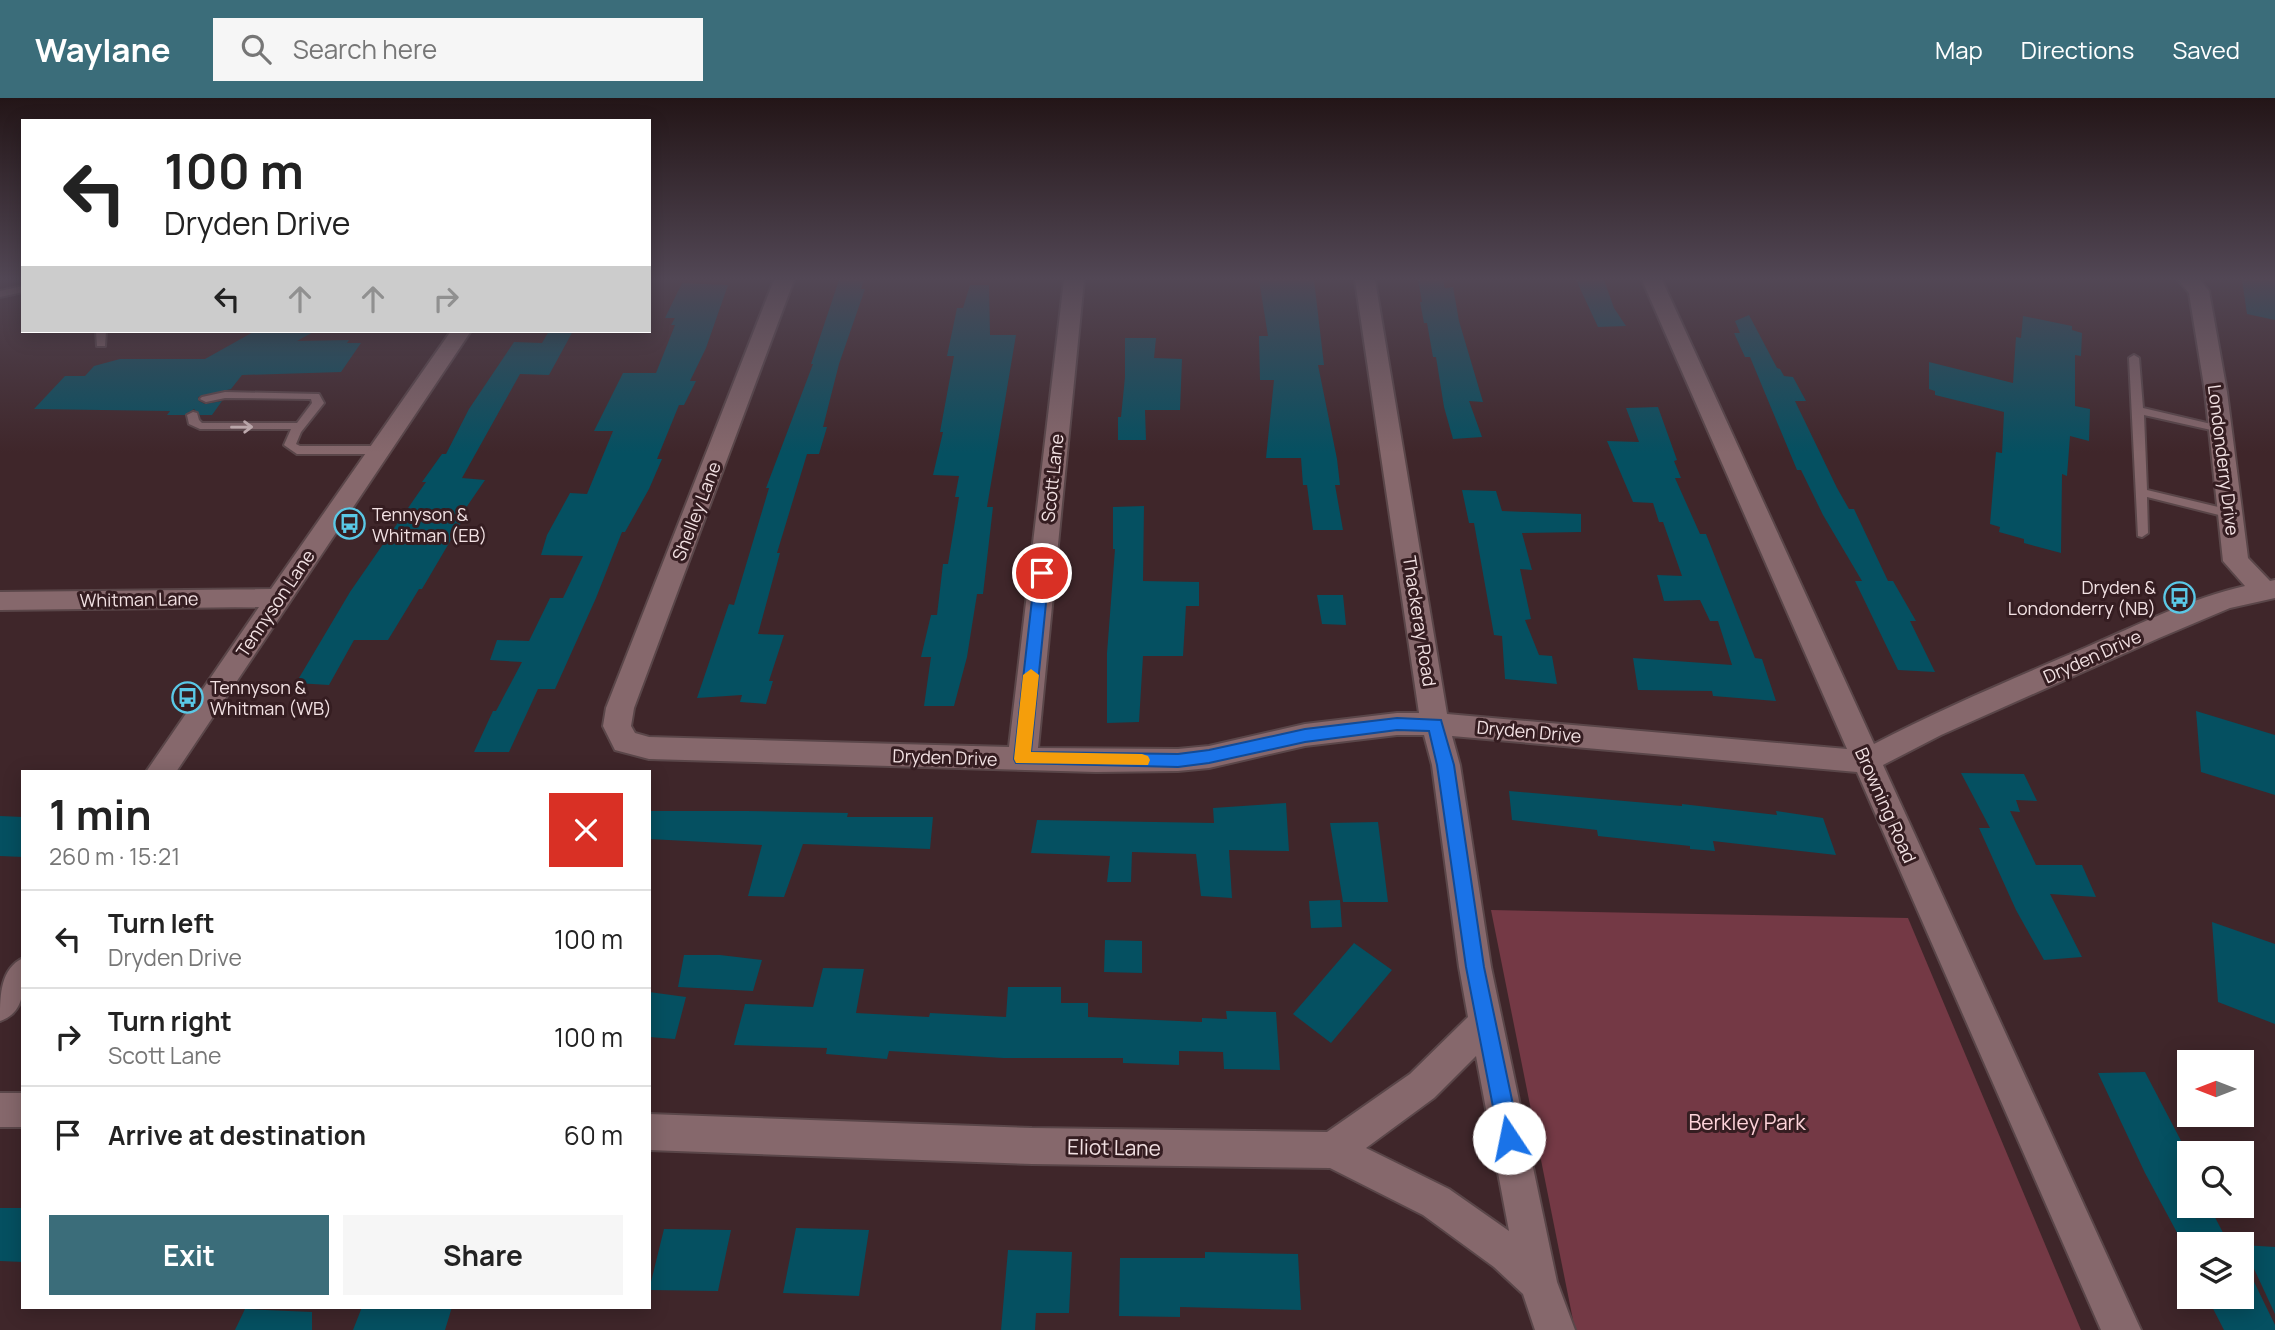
<!DOCTYPE html>
<meta charset="utf-8">
<style>
:root{--surface:#fff;--page:#f6f6f6;--text:#222;--muted:#767676;--line:#e0e0e0;--accent:#3b6d7a}
body{margin:0;font-family:Manrope,sans-serif;background:var(--page);color:var(--text);height:100vh;display:flex;flex-direction:column;font-size:26px;white-space:nowrap}
*{box-sizing:border-box;margin:0}
p{font-size:23px;color:var(--muted)}
.icon{flex:none;width:38px;height:38px;fill:none;stroke:currentColor;stroke-width:2;stroke-linecap:round;stroke-linejoin:round}
.map{position:relative;flex:1;overflow:hidden}
.drawer{position:absolute;left:21px;top:672px;width:630px;height:539px;display:flex;flex-direction:column;background:var(--surface);border-radius:0px;box-shadow:0 4px 18px #0003}
.drawer>*{flex:none}
.guide{position:absolute;left:21px;top:21px;width:630px;height:214px;border-radius:0px;box-shadow:0 4px 18px #0003;background:#fff;color:var(--text);overflow:hidden}
.needle{width:46px;rotate:270deg}
.fabs{position:absolute;left:2177px;top:952px;display:grid;gap:14px}
.fabs a{display:grid;place-items:center;width:77px;height:77px;border-radius:0px;background:var(--surface);box-shadow:0 4px 18px #0003;font-size:35px}
.pin{position:absolute;display:grid;place-items:center;width:60px;height:60px;color:#fff;margin:-30px;border:4px solid #fff;border-radius:50%;box-shadow:0 2px 7px #0007}
.me{position:absolute;width:77px;margin:-38px;rotate:349deg;stroke-linejoin:round;filter:drop-shadow(0 0 5px #0008)}
.turn{display:flex;align-items:center;gap:24px;height:147px;padding:0 28px;font-size:32px}
.turn .icon{width:91px;height:91px;stroke-width:2.5}
.turn b{display:block;font-size:49px;line-height:60px}
.lanes{display:flex;align-items:center;height:66px;padding:0 28px;background:#0003;justify-content:center;gap:35px;direction:ltr}
.lanes .off{opacity:.35}
.round{display:grid;place-items:center;flex:none;width:74px;height:74px;border-radius:0px;background:var(--page)}
.head{display:flex;align-items:center;justify-content:space-between;height:119px;padding:0 28px}
h1{font-size:42px;font-weight:700;line-height:52px}
.button{display:flex;gap:14px;margin-top:auto;padding:14px 28px}
.button a{flex:1;height:80px;border-radius:0px;background:var(--accent);color:#fff;font-size:28px;font-weight:700;line-height:80px;text-align:center}
.button a+a{background:var(--page);color:var(--text)}
ul{padding:0;list-style:none}
li{display:flex;align-items:center;gap:21px;height:98px;padding:0 28px;border-top:2px solid var(--line)}
li div{flex:1}
li b{display:block;font-size:26px}
li em{font-style:normal}
header{display:flex;align-items:center;gap:42px;box-sizing:border-box;height:98px;padding:0 35px;background:var(--accent);color:#fff}
header strong{font-size:33px}
nav{display:flex;gap:38px;margin-inline-start:auto;font-size:24px}
.search{width:490px;height:63px;background:var(--page);display:flex;align-items:center;gap:18px;box-sizing:border-box;padding:0 24px;border-radius:0px;color:var(--muted);font-size:26px}
.map>svg:first-child{display:block}
</style>
<header>
<strong>Waylane</strong>
<div class="search"><svg class="icon" aria-label="search" viewBox="0 0 24 24"><circle cx="10" cy="10" r="6"/><path d="M15 15l6 6"/></svg>Search here</div>
<nav><a>Map</a><a>Directions</a><a>Saved</a></nav>
</header>
<div class="map">
<svg width="2275" height="1232" viewBox="0 0 2275 1232">
<rect width="100%" height="100%" fill="#3f262a"/>
<!-- green -->
<path fill="#743945" d="M 1491,812 L 1908,820 L 2081,1232 L 1575,1232 Z"/>
<!-- building -->
<path fill="#055061" d="M 839,182 L 864,182 L 861,191 L 865,191 L 839,266 L 823,329 L 827,329 L 819,356 L 807,356 L 777,455 L 780,455 L 758,536 L 784,537 L 769,583 L 773,583 L 766,606 L 740,604 L 742,597 L 697,600 L 729,506 L 734,507 L 769,390 L 766,390 L 813,266 L 811,266 Z
M 1259,182 L 1314,182 L 1324,267 L 1318,267 L 1337,361 L 1340,387 L 1335,387 L 1343,432 L 1313,432 L 1307,387 L 1303,387 L 1301,360 L 1266,360 L 1274,282 L 1260,282 L 1259,238 L 1268,238 Z
M 1418,182 L 1443,182 L 1445,190 L 1453,189 L 1459,223 L 1483,304 L 1469,303 L 1482,339 L 1453,341 L 1444,309 L 1436,259 L 1433,259 L 1427,225 L 1424,225 L 1420,204 L 1422,204 Z
M 1576,182 L 1604,182 L 1614,210 L 1626,228 L 1598,229 Z
M 2242,182 L 2275,182 L 2275,222 L 2247,216 Z
M 682,185 L 728,187 L 706,250 L 690,283 L 696,283 L 684,307 L 679,307 L 657,361 L 662,361 L 649,391 L 625,434 L 622,434 L 596,500 L 555,591 L 538,591 L 509,654 L 474,654 L 493,613 L 496,613 L 522,564 L 490,562 L 497,542 L 529,543 L 550,500 L 563,500 L 583,458 L 541,457 L 547,437 L 570,395 L 587,396 L 613,333 L 594,333 L 623,275 L 656,275 L 675,227 L 671,227 L 675,220 L 665,220 Z
M 970,187 L 989,187 L 990,237 L 1016,237 L 987,409 L 993,409 L 983,496 L 977,496 L 967,559 L 954,608 L 924,608 L 931,559 L 921,559 L 931,517 L 937,517 L 943,466 L 948,466 L 959,399 L 955,399 L 959,378 L 933,377 L 943,334 L 940,334 L 954,258 L 947,258 L 957,210 L 963,210 Z
M 1749,217 L 1777,270 L 1780,271 L 1784,278 L 1793,279 L 1806,303 L 1795,303 L 1837,390 L 1849,411 L 1854,411 L 1888,483 L 1893,483 L 1916,523 L 1910,523 L 1935,574 L 1898,572 L 1855,483 L 1862,483 L 1823,417 L 1801,372 L 1797,372 L 1750,259 L 1745,259 L 1734,235 L 1740,235 L 1735,223 Z
M 2023,218 L 2072,228 L 2072,232 L 2082,235 L 2081,258 L 2075,257 L 2075,308 L 2090,311 L 2089,343 L 2070,338 L 2067,378 L 2062,376 L 2061,455 L 2024,445 L 2024,441 L 1999,434 L 2000,429 L 1990,426 L 1996,354 L 2002,355 L 2004,314 L 1935,297 L 1935,293 L 1929,291 L 1929,264 L 2013,285 L 2016,239 L 2021,240 Z
M 255,233 L 315,233 L 297,243 L 349,242 L 347,245 L 361,245 L 341,274 L 242,277 L 231,291 L 198,299 L 199,303 L 205,306 L 222,303 L 212,317 L 200,317 L 194,311 L 185,317 L 167,317 L 170,313 L 34,311 L 65,278 L 85,278 L 94,268 L 120,261 L 205,261 Z
M 549,233 L 573,233 L 549,277 L 520,276 L 462,380 L 485,382 L 457,423 L 462,423 L 422,491 L 419,491 L 388,542 L 354,542 L 329,587 L 296,585 L 350,494 L 426,384 L 422,384 L 442,356 L 446,356 L 469,311 L 514,244 L 542,245 Z
M 1125,240 L 1156,240 L 1154,260 L 1182,261 L 1180,312 L 1145,312 L 1146,342 L 1118,342 L 1118,319 L 1121,319 L 1125,279 Z
M 1658,309 L 1677,362 L 1674,363 L 1681,380 L 1675,380 L 1700,436 L 1706,436 L 1755,560 L 1762,561 L 1776,603 L 1713,598 L 1712,593 L 1638,592 L 1633,560 L 1732,567 L 1718,523 L 1710,523 L 1700,502 L 1664,503 L 1657,477 L 1682,478 L 1663,424 L 1659,424 L 1653,405 L 1633,404 L 1607,343 L 1639,344 L 1626,310 Z
M 1462,392 L 1496,393 L 1502,413 L 1581,416 L 1581,434 L 1522,435 L 1532,472 L 1520,471 L 1531,521 L 1525,522 L 1539,557 L 1552,558 L 1557,586 L 1505,581 L 1502,538 L 1494,537 L 1474,425 L 1469,425 Z
M 1144,408 L 1143,483 L 1199,484 L 1199,508 L 1186,508 L 1183,558 L 1143,558 L 1139,624 L 1107,625 L 1107,555 L 1115,451 L 1113,451 L 1113,409 Z
M 1317,497 L 1343,497 L 1346,527 L 1322,526 Z
M 2196,613 L 2275,637 L 2275,697 L 2201,674 Z
M 1961,675 L 2024,676 L 2037,703 L 2016,702 L 2020,714 L 2010,713 L 2036,767 L 2082,767 L 2096,799 L 2050,796 L 2082,859 L 2044,862 L 2016,812 L 1979,730 L 1990,730 Z
M 1509,693 L 1682,708 L 1682,706 L 1777,717 L 1776,713 L 1823,720 L 1836,757 L 1713,743 L 1715,753 L 1690,751 L 1690,748 L 1598,738 L 1597,732 L 1512,722 Z
M 1286,705 L 1289,753 L 1229,752 L 1232,800 L 1201,798 L 1196,756 L 1132,754 L 1131,784 L 1107,784 L 1110,758 L 1031,755 L 1037,722 L 1214,725 L 1213,710 Z
M 649,713 L 746,713 L 848,715 L 847,719 L 933,719 L 930,751 L 803,746 L 784,799 L 748,798 L 762,747 L 649,741 Z
M 0,718 L 23,719 L 23,759 L 0,758 Z
M 1378,724 L 1388,804 L 1343,804 L 1330,725 Z
M 1340,802 L 1342,829 L 1311,830 L 1309,803 Z
M 2212,824 L 2275,846 L 2275,926 L 2218,904 Z
M 1105,842 L 1142,843 L 1142,875 L 1104,874 Z
M 1354,845 L 1392,872 L 1331,945 L 1293,916 Z
M 684,857 L 720,857 L 762,862 L 753,893 L 678,889 Z
M 823,870 L 864,871 L 856,915 L 929,919 L 930,915 L 1006,919 L 1008,889 L 1061,889 L 1061,905 L 1088,905 L 1088,919 L 1202,924 L 1202,920 L 1227,921 L 1226,913 L 1276,914 L 1280,972 L 1224,971 L 1223,954 L 1179,953 L 1179,967 L 1123,965 L 1123,960 L 1003,960 L 889,953 L 887,961 L 826,956 L 827,950 L 734,947 L 745,906 L 813,909 Z
M 649,894 L 686,899 L 675,941 L 649,939 Z
M 2145,974 L 2189,1058 L 2189,1108 L 2209,1108 L 2229,1146 L 2189,1146 L 2189,1157 L 2145,1075 L 2098,975 Z
M 0,1110 L 23,1110 L 23,1164 L 0,1163 Z
M 796,1130 L 869,1132 L 859,1198 L 783,1195 Z
M 664,1131 L 731,1132 L 718,1193 L 649,1192 Z
M 2243,1147 L 2275,1149 L 2275,1216 Z
M 1008,1152 L 1072,1154 L 1069,1215 L 1036,1215 L 1035,1232 L 1001,1232 Z
M 1205,1154 L 1298,1156 L 1301,1212 L 1180,1209 L 1180,1219 L 1119,1218 L 1120,1160 L 1205,1160 Z
M 2242,1159 L 2275,1227 L 2275,1232 L 2224,1232 L 2207,1199 L 2242,1199 Z
M 362,1209 L 452,1209 L 445,1232 L 353,1232 Z
M 245,1211 L 312,1214 L 312,1232 L 235,1232 Z"/>
<g fill="none" stroke-linecap="round" stroke-linejoin="round">
<defs>
<path id="service" d="M 23,188 L 23,194 L 0,199 L 0,193 Z
M 96,233 L 106,233 L 105,248 L 97,248 Z
M 2134,257 L 2139,260 L 2143,310 L 2224,329 L 2226,331 L 2220,334 L 2144,317 L 2147,392 L 2235,413 L 2237,416 L 2235,419 L 2231,420 L 2147,399 L 2148,435 L 2142,439 L 2138,438 L 2129,260 Z
M 225,294 L 319,296 L 324,305 L 301,334 L 296,346 L 300,348 L 380,348 L 386,352 L 380,356 L 297,356 L 284,347 L 291,331 L 200,331 L 189,326 L 187,317 L 193,314 L 197,315 L 199,322 L 202,325 L 297,325 L 312,305 L 311,301 L 225,300 L 206,304 L 200,301 L 202,299 Z"/>
<path id="minor" d="M 774,182 L 794,182 L 634,610 L 631,628 L 635,635 L 649,639 L 1009,649 L 1064,182 L 1084,182 L 1038,650 L 1178,651 L 1209,648 L 1305,626 L 1397,615 L 1419,615 L 1355,182 L 1375,182 L 1447,616 L 1847,651 L 1642,182 L 1662,182 L 1874,646 C 1943,610 2015,580 2087,549 C 2138,527 2191,500 2245,488 L 2223,463 L 2205,294 L 2189,195 L 2178,182 L 2200,182 L 2209,193 L 2227,294 L 2248,460 L 2270,483 L 2275,482 L 2275,500 L 2230,510 L 2159,540 L 1941,637 L 1883,667 L 2141,1232 L 2101,1232 L 1857,674 L 1452,638 L 1460,667 L 1491,869 L 1557,1184 L 1575,1232 L 1535,1232 L 1523,1196 L 1494,1169 L 1423,1117 L 1330,1070 L 1032,1066 L 649,1052 L 649,1016 L 1032,1030 L 1327,1034 L 1410,976 L 1468,919 L 1459,869 L 1432,667 L 1424,637 L 1397,637 L 1305,648 L 1209,670 L 1178,673 L 1096,674 L 649,661 L 615,652 L 603,628 L 606,610 ZM 1476,958 L 1509,1133 L 1449,1091 L 1366,1050 L 1434,1000 Z
M 451,233 L 471,233 L 176,674 L 146,674 L 259,509 L 0,512 L 0,494 L 271,491 Z
M 23,860 C 23,886 28,913 0,923 C 0,898 0,871 23,860 Z
M 0,995 L 23,995 L 23,1029 L 0,1029 Z"/>
</defs>
<!-- service casing -->
<use href="#service" stroke="#5a4649" stroke-width="4"/>
<!-- minor casing -->
<use href="#minor" stroke="#5a4649" stroke-width="4"/>
<!-- service -->
<use href="#service" fill="#86686c" fill-rule="evenodd"/>
<!-- minor -->
<use href="#minor" fill="#86686c" fill-rule="evenodd"/>
</g>
<!-- one-way arrows -->
<defs><path id="oneway-shaft" d="M-6 0H5M1.5-3L5.5 0L1.5 3" fill="none" stroke-width="1.6" stroke-linecap="round" stroke-linejoin="round" transform="scale(1.75)"/></defs>
<use stroke="#ccb7b9" href="#oneway-shaft" transform="translate(242 329) rotate(-1)"/>
<!-- sky -->
<linearGradient id="sky" x2="0" y2="1"><stop stop-color="#231517"/><stop offset="0.51" stop-color="#524755"/><stop offset="1" stop-color="#524755" stop-opacity="0"/></linearGradient>
<rect width="2275" height="355" fill="url(#sky)"/>
<!-- route -->
<path fill="#1a73e8" stroke="#114b97" stroke-width="2" d="M 1042,470 L 1049,475 L 1031,654 L 1178,656 L 1209,652 L 1305,631 L 1397,620 L 1441,622 L 1454,667 L 1484,869 L 1520,1040 L 1517,1047 L 1509,1050 L 1502,1047 L 1499,1040 L 1466,869 L 1437,667 L 1429,633 L 1397,632 L 1305,644 L 1209,665 L 1178,669 L 1016,665 L 1014,661 L 1035,475 Z"/>
<!-- slow -->
<path fill="#f59e0b" d="M 1031,571 L 1039,577 L 1031,654 L 1142,656 L 1148,658 L 1150,662 L 1148,667 L 1016,665 L 1014,661 L 1023,577 Z"/>
<!-- icons -->
<defs>
<symbol id="bus-ring" viewBox="-11 -11 22 22"><circle r="9.5" fill="#351d21" stroke="#5ac8e6" stroke-width="1.5"/><path d="M-5-6H5V4H4V6H2V4H-2V6H-4V4H-5ZM-3.5-4V0h7V-4ZM-3.5 1.2v1.5H-2V1.2ZM2 1.2v1.5H3.5V1.2Z" fill="#5ac8e6"/></symbol>
</defs>
<g fill-rule="evenodd">
<use href="#bus-ring" x="332" y="408" width="35" height="35"/>
<use href="#bus-ring" x="2162" y="482" width="35" height="35"/>
<use href="#bus-ring" x="170" y="582" width="35" height="35"/>
</g>
<g text-anchor="middle" dominant-baseline="central" stroke-width="6" stroke-linejoin="round" paint-order="stroke">
<!-- street labels -->
<g font-size="18" fill="#f2e1e3" stroke="#351d21">
<text transform="translate(2224 362) rotate(83)">Londonderry Drive</text>
<text transform="translate(1052 380) rotate(-84)">Scott Lane</text>
<text transform="translate(696 413) rotate(-69)">Shelley Lane</text>
<text transform="translate(139 501) rotate(-1)">Whitman Lane</text>
<text transform="translate(275 505) rotate(-56)">Tennyson Lane</text>
<text transform="translate(1420 523) rotate(81)">Thackeray Road</text>
<text transform="translate(2092 558) rotate(-24)">Dryden Drive</text>
<text transform="translate(1529 633) rotate(5)">Dryden Drive</text>
<text transform="translate(945 659) rotate(2)">Dryden Drive</text>
<text transform="translate(1886 707) rotate(66)">Browning Road</text>
</g>
<!-- poi labels -->
<g font-size="18" fill="#f2e1e3" stroke="#351d21" text-anchor="start">
<text x="372" y="416">Tennyson &amp;<tspan x="372" dy="21">Whitman (EB)</tspan></text>
<text x="2156" y="489" text-anchor="end">Dryden &amp;<tspan x="2156" dy="21">Londonderry (NB)</tspan></text>
<text x="210" y="589">Tennyson &amp;<tspan x="210" dy="21">Whitman (WB)</tspan></text>
</g>
<!-- near-park labels -->
<g font-size="21" fill="#fdd3d9" stroke="#351d21">
<text x="1747" y="1024">Berkley Park</text>
</g>
<!-- near-street labels -->
<g font-size="21" fill="#f2e1e3" stroke="#351d21">
<text transform="translate(1114 1049) rotate(1)">Eliot Lane</text>
</g>
</g>
</svg>
<div class="fabs">
<a><svg class="needle" viewBox="-14 -14 28 28"><path d="M0-13l5 13h-10z" fill="#e53935"/><path d="M0 13l5-13h-10z" fill="#767676"/></svg></a>
<a><svg class="icon" aria-label="search" viewBox="0 0 24 24"><circle cx="10" cy="10" r="6"/><path d="M15 15l6 6"/></svg></a>
<a><svg class="icon" aria-label="layers" viewBox="0 0 24 24"><path d="M12 4l9 5-9 5-9-5zM3 14l9 5 9-5"/></svg></a>
</div>
<div class="pin" style="left:1042px;top:475px;background:#d93025"><svg class="icon" aria-label="arrive" viewBox="0 0 24 24"><path d="M6 21V4h12l-3 4 3 4H6"/></svg></div>
<svg class="me" style="left:1509px;top:1040px" viewBox="-20 -20 40 40"><circle r="19" fill="#fff"/><path d="M0-13L10 11 0 6-10 11z" fill="#1a73e8"/></svg>
<div class="guide">
<div class="turn"><svg class="icon" aria-label="left" viewBox="0 0 24 24"><path d="M17 20v-9H6M10 6l-5 5 5 5"/></svg><div><b>100 m</b>Dryden Drive</div></div>
<div class="lanes"><svg class="icon" aria-label="left" viewBox="0 0 24 24"><path d="M17 20v-9H6M10 6l-5 5 5 5"/></svg><svg class="icon off" aria-label="ahead" viewBox="0 0 24 24"><path d="M12 20V5M6 11l6-6 6 6"/></svg><svg class="icon off" aria-label="ahead" viewBox="0 0 24 24"><path d="M12 20V5M6 11l6-6 6 6"/></svg><svg class="icon off" aria-label="right" viewBox="0 0 24 24"><path d="M7 20v-9h11M14 6l5 5-5 5"/></svg></div>
</div>
<section class="drawer">
<div class="head"><div><h1>1 min</h1><p>260 m · 15:21</p></div><a class="round" style="background:#d93025;color:#fff"><svg class="icon" aria-label="close" viewBox="0 0 24 24"><path d="M6 6l12 12M18 6L6 18"/></svg></a></div>
<ul>
<li><svg class="icon" aria-label="left" viewBox="0 0 24 24"><path d="M17 20v-9H6M10 6l-5 5 5 5"/></svg><div><b>Turn left</b><p>Dryden Drive</p></div><em>100 m</em></li>
<li><svg class="icon" aria-label="right" viewBox="0 0 24 24"><path d="M7 20v-9h11M14 6l5 5-5 5"/></svg><div><b>Turn right</b><p>Scott Lane</p></div><em>100 m</em></li>
<li><svg class="icon" aria-label="arrive" viewBox="0 0 24 24"><path d="M6 21V4h12l-3 4 3 4H6"/></svg><div><b>Arrive at destination</b></div><em>60 m</em></li>
</ul>
<div class="button"><a>Exit</a><a>Share</a></div>
</section>
</div>
